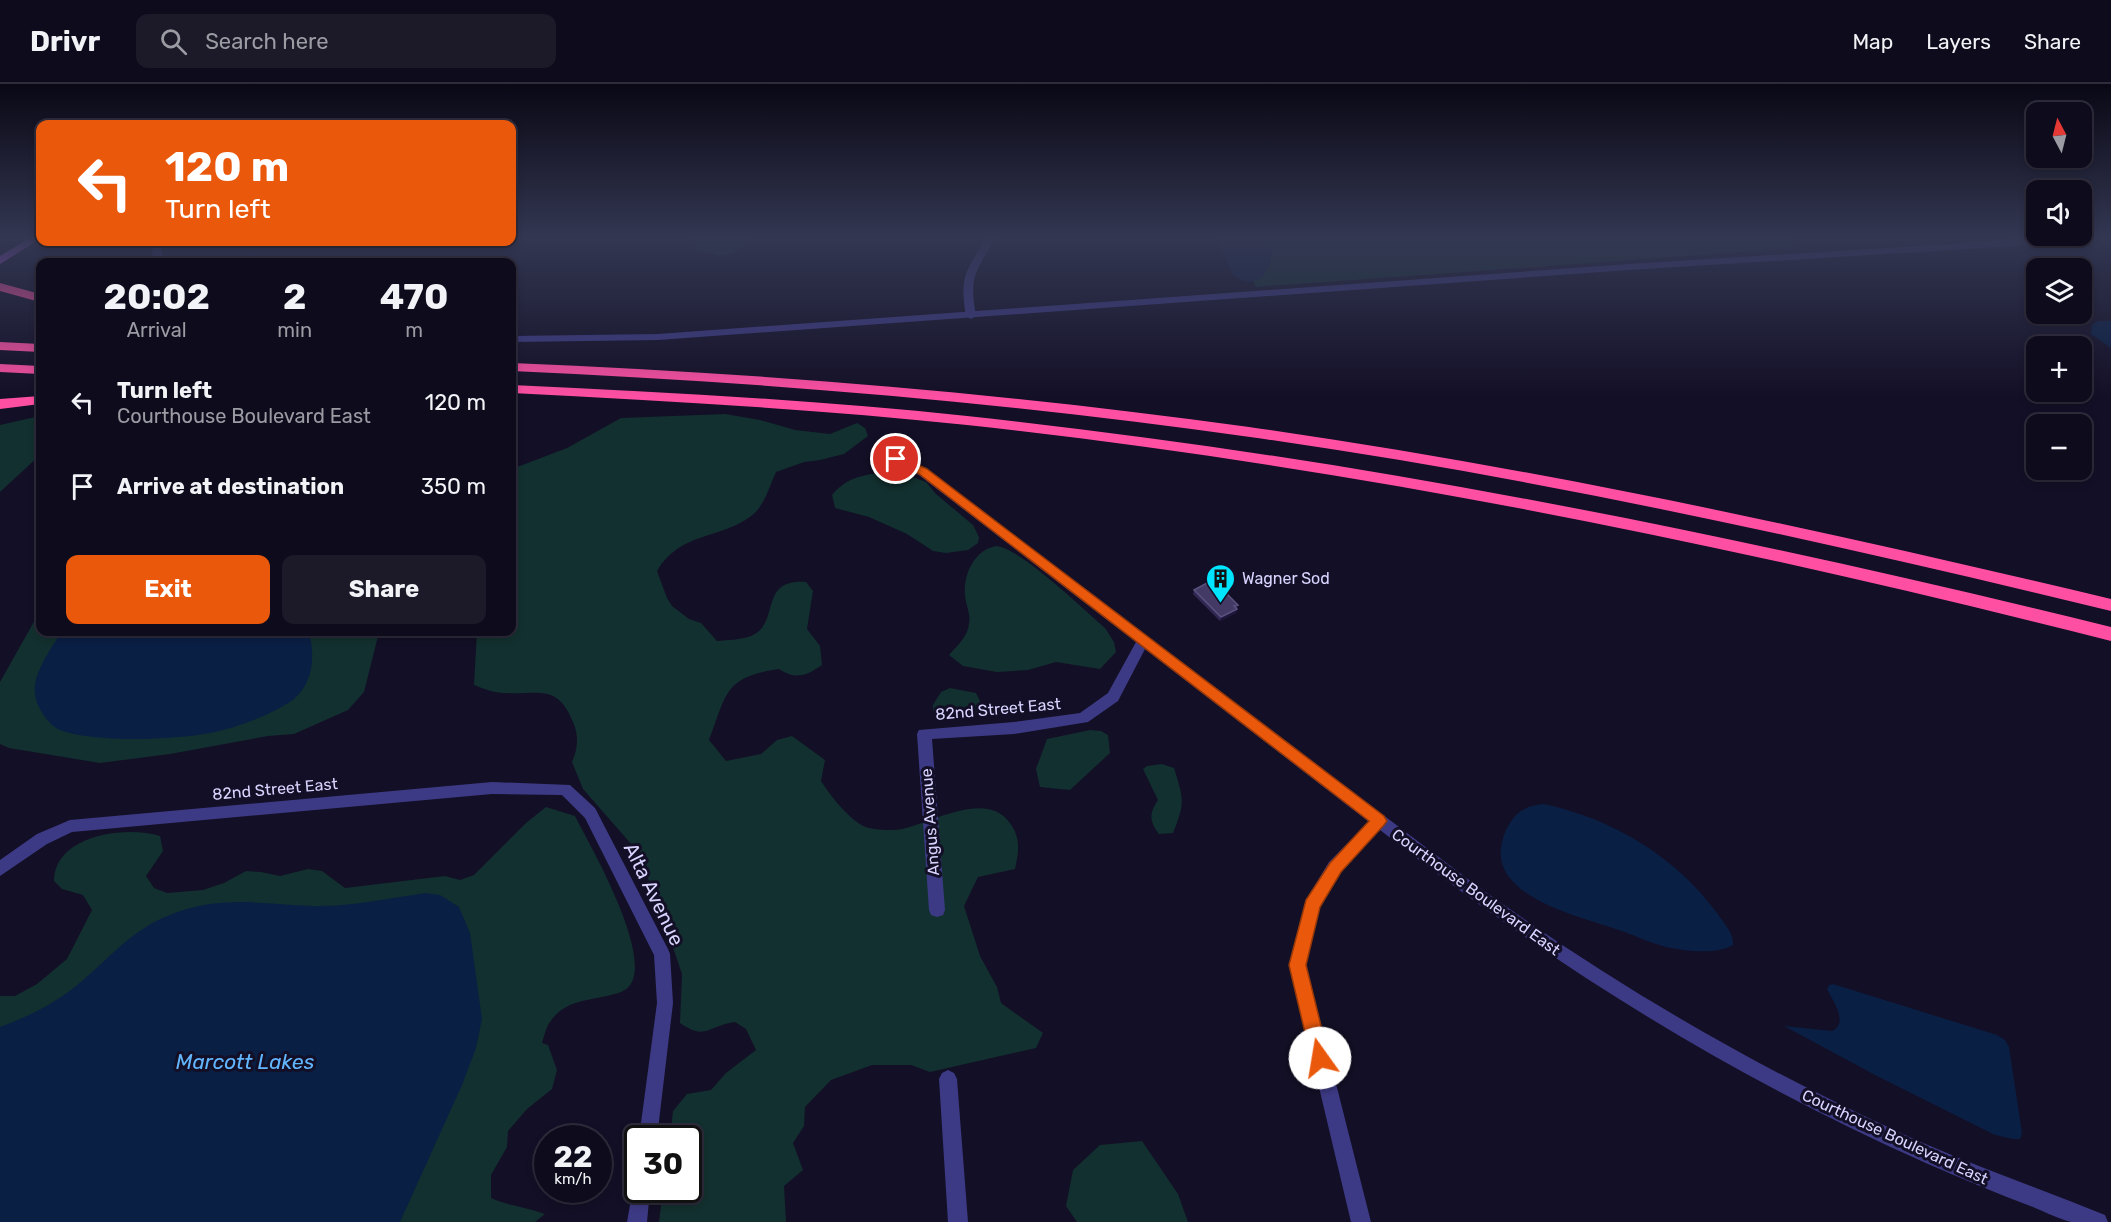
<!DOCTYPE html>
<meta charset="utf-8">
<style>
:root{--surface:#0e0b1c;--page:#1c1929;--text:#f1f3f6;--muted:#9b9ba3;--line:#2e2b3b;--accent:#ea580c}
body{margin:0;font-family:Rubik,sans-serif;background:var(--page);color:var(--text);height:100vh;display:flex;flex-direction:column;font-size:22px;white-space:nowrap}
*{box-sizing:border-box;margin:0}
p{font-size:20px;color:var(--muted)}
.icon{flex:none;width:33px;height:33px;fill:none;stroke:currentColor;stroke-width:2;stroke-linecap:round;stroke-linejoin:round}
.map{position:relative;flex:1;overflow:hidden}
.side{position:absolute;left:36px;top:174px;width:480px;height:378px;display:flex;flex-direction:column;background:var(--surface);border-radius:12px;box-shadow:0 3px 9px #0003,0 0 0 2px var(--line)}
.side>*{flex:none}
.guide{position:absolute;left:36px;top:36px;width:480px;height:126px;border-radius:12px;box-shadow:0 3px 9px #0003,0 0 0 2px var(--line);background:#ea580c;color:#fff;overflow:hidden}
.needle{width:39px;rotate:353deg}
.tools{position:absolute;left:2026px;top:18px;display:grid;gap:12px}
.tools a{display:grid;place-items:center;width:66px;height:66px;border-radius:12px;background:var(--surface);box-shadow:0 3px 9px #0003,0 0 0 2px var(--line);font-size:30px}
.speed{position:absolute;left:534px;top:1041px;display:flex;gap:12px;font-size:30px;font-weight:700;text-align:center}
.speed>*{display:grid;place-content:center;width:78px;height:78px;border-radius:50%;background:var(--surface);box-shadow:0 3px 9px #0003,0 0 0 2px var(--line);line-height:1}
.speed small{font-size:15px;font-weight:400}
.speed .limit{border:3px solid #111;border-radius:9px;background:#fff;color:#111}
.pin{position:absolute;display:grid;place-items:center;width:51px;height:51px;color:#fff;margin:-26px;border:3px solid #fff;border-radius:50%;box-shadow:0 2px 6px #0007}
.me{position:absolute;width:66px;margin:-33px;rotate:347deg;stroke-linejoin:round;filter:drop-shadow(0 0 4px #0008)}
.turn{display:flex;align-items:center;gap:21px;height:126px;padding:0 30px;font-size:27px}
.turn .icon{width:78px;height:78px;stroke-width:2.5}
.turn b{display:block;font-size:42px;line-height:51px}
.eta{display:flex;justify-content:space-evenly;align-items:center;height:102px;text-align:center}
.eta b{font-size:36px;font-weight:700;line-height:42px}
.cta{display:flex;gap:12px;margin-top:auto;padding:12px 30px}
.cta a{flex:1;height:69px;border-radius:12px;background:var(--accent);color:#fff;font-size:24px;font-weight:700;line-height:69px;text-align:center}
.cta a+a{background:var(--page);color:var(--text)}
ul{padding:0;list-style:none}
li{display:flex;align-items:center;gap:18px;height:84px;padding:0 30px}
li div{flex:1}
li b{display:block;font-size:22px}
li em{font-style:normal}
header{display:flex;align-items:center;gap:36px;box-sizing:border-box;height:84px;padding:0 30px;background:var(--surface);border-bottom:2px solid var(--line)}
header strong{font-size:28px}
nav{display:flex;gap:33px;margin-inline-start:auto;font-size:21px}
.search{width:420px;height:54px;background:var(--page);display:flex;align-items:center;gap:15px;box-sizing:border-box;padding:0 21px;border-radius:12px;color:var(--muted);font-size:22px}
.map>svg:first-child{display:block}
</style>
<header>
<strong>Drivr</strong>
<div class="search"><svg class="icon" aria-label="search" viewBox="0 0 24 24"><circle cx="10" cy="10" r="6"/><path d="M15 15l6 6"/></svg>Search here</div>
<nav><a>Map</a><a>Layers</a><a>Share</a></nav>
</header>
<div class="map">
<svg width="2111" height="1138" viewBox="0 0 2111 1138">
<rect width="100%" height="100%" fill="#130f26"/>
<!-- green -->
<path fill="#12302f" d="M 689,155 L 749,155 L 751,160 L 732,170 L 721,172 L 694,165 L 688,158 Z
M 1235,155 L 1789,155 L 1798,164 L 1256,203 Z
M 725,330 L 760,336 L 795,346 L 830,350 L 857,339 L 865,344 L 868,352 L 844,370 L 820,376 L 804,378 L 776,388 C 770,401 764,423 751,432 C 722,455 679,448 657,487 L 667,514 L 672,522 L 689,535 L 701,539 L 717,557 C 727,556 741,556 751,552 C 782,539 757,495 806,498 L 813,507 L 807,545 L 820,562 L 822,581 C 806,592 796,596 779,585 C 724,593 727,609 709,656 L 726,677 L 761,670 L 777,656 L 792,652 L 825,676 L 821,697 C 830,711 852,740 869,744 C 878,746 893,747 902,745 C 931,739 986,706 1009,738 C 1021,753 1019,767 1015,785 L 978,793 L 964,822 L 980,872 L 997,903 L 1001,919 L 1043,949 L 1036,964 L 930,988 L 911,981 L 872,981 L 831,996 L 805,1023 L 804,1042 L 793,1059 L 803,1086 L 784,1102 L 786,1138 L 659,1138 L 663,1106 L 688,1106 L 688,1054 L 670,1054 L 673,1027 L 687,1010 L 711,1006 L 726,989 L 756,966 L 746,945 L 735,938 C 707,942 706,957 680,939 L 682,890 L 653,805 L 632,761 L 583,705 L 572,678 C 578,664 579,652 573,638 C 557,599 539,611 505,609 C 494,609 484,605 474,601 L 477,548 L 512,548 L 512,385 L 567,364 L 621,334 Z
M 40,332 L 40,371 L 0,408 L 0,341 Z
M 871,390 L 904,390 L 926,398 L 936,410 L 973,441 L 979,453 L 978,459 L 968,466 L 946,469 L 933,467 L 907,450 L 869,433 L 835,424 L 832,411 C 844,397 853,394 871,390 Z
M 996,462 C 1019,463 1085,527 1105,544 L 1114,558 L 1116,568 L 1100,585 L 1056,578 L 1028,586 L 997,588 L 963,582 L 949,571 C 957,562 968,552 969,540 C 971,531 966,521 965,512 C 963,491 974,466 996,462 Z
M 40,527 L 40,548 L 379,548 L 364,608 L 348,626 L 294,650 L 268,652 L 170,670 L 100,679 L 9,664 L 0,660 L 0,598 Z
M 950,604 L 976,609 L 984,625 C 968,638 950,639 933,627 L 933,621 L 941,608 Z
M 1090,646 L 1101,647 L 1108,651 L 1110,669 L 1070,706 L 1040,703 L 1036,685 L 1047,655 Z
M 1162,680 L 1174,684 C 1184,716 1185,719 1173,749 L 1159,750 C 1149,737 1149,729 1158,716 L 1143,685 L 1147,682 Z
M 546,723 L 575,732 C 589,760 666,891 621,908 C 597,917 566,913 550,938 C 546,943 544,953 542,959 L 548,961 L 557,986 L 552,1005 L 527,1025 L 508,1047 L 507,1063 L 491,1091 L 491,1114 C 509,1122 527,1123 545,1130 L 535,1138 L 0,1138 L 0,912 L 15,912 L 37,900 L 67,875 L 92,826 L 83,811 L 62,805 L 54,797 C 54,751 126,741 160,752 L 163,767 L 146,792 L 154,804 L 167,809 L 203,806 L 224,799 L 246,787 L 261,788 L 280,792 L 308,785 L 322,787 L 345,804 L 445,792 L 460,796 L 474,791 L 526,739 Z
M 1142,1057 L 1178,1110 L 1188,1138 L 1077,1138 L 1066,1122 L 1073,1086 L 1100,1061 Z"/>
<!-- water -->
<path fill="#0a1f44" d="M 1217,155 L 1269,155 C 1279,180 1258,211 1233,191 Z
M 2098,237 L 2111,237 L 2111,264 L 2091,250 L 2092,241 Z
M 61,548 L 309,548 C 315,571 314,598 294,615 C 274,630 234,645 210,649 C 173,656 94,659 60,646 C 48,641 36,622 35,610 C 32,590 52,564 61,548 Z
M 1544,720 C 1613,735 1675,772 1717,829 C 1723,838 1734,849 1733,861 C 1716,871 1685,867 1666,863 C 1650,859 1634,851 1619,846 C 1586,835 1531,822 1509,793 C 1498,778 1499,763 1506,746 C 1515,728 1524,722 1544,720 Z
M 426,809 L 440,811 L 459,823 L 470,849 L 482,935 L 476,964 L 462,1001 L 400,1138 L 0,1138 L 0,943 C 27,933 54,920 76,902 C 106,878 129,848 165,833 C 219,810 258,820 313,822 C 350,823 389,814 426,809 Z
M 1833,900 L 1997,951 L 2005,956 L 2009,963 L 2022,1049 L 2020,1055 L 2013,1055 L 1995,1051 L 1875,991 L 1784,942 L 1832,947 C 1849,939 1833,917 1827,905 L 1829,901 Z"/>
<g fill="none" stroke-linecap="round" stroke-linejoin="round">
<!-- minor -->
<path fill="#3d3a85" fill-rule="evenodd" d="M 985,155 L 995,155 C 975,189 969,192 976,232 L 971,235 L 966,232 C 959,191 966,189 985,155 Z
M 878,367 L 900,372 L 927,385 L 1465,793 C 1599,891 1740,975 1890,1044 C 1960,1077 2033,1102 2105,1131 L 2108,1138 C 2096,1138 2082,1138 2071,1138 C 2059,1135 2045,1128 2033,1123 C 1998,1110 1963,1095 1928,1080 C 1726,990 1554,882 1380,746 L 1341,788 L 1320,823 L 1306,881 L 1371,1138 L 1351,1138 L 1290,881 L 1306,816 L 1329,778 L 1369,738 L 1145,565 L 1118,617 L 1088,638 L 1014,650 L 932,655 L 945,826 L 943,831 L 937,833 L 931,831 L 929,826 L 917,650 L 919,646 L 1014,638 L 1080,629 L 1108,609 L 1136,558 L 919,391 L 893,378 L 874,374 L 872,371 Z
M 492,698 L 570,701 L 595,724 L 668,865 L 670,870 L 673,919 L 657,1054 L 639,1054 L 657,919 L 654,871 L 585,734 L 562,711 L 492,710 L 72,748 L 47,760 L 0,792 L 0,776 L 37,750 L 70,736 Z
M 948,986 L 954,989 L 957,995 L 968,1138 L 948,1138 L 939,995 L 942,989 Z
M 638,1098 L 638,1106 L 650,1106 L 647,1138 L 627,1138 L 634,1099 Z"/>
<!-- tertiary -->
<path fill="#3d3a85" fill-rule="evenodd" d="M 2030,155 L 2082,155 L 2077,158 L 1629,186 L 658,256 L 512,258 L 512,252 L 658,250 L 1629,180 Z
M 150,158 L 160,158 L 164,178 L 154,178 Z"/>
<!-- primary -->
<path fill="#c25bff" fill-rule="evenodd" d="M 28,155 L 40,155 L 0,180 L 0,172 Z"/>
<!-- motorway -->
<path fill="#ff4fa3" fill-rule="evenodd" d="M 0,199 L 40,210 L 40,218 L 0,207 Z
M 0,258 L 40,260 L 40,268 L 0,266 Z
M 512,279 C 759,289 1005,309 1249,343 C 1540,384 1826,447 2111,515 L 2111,527 C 1826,458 1540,394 1250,353 C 1005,318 759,298 512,287 Z
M 0,280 L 40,282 L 40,290 L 0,288 Z
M 512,301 C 664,308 816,316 967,332 C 1353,373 1734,450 2111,543 L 2111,557 C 1734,461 1354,383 967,341 C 816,325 664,317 512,309 Z
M 40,312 L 40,320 L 0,325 L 0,315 Z"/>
</g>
<!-- wall -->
<path fill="#312854" d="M 1194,506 L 1218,508 L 1238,521 L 1236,529 L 1220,537 L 1193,510 Z"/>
<!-- shaded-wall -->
<path fill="#1d163a" d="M 1237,525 L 1236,529 L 1220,537 L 1221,533 Z"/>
<!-- building -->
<path fill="#433a66" stroke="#5a527e" stroke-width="1.5" d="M 1209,498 L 1218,508 L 1222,505 L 1238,521 L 1234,522 L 1237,525 L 1221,533 L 1194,506 Z"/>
<!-- sky -->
<linearGradient id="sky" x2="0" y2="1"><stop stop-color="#0a0815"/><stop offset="0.49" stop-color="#333752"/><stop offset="1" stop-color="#333752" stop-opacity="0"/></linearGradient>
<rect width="2111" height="314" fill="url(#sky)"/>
<!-- route -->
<path fill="#ea580c" stroke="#983908" stroke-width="1.5" d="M 896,371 L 927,385 L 1384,732 L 1387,737 L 1384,741 L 1341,788 L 1320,823 L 1306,881 L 1329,974 L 1326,980 L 1320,983 L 1314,980 L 1311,974 L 1289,881 L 1306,816 L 1330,779 L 1369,737 L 919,390 L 892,378 L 892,372 Z"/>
<!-- icons -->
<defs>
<symbol id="building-pin" viewBox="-11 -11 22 30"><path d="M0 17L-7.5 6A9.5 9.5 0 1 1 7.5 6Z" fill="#00e5ff" stroke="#130f26"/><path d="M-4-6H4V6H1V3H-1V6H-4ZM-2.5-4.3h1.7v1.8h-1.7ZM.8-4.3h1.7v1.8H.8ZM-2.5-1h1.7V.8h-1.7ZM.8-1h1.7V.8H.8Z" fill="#111"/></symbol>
</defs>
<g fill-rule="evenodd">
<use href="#building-pin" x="1204" y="478" width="33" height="45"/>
</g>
<g text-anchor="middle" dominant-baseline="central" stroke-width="6" stroke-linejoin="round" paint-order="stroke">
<!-- poi labels -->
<g font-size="16" fill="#d9d4ff" stroke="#130f26" text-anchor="start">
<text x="1242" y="494">Wagner Sod</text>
</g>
<!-- street labels -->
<g font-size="16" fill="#d9d4ff" stroke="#130f26">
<text transform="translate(998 625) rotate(-5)">82nd Street East</text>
<text transform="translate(275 705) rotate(-5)">82nd Street East</text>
<text transform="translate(930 738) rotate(-94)">Angus Avenue</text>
<text transform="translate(1476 808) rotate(36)">Courthouse Boulevard East</text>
<text transform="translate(1895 1053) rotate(25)">Courthouse Boulevard East</text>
</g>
<!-- near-street labels -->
<g font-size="20" fill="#d9d4ff" stroke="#130f26">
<text transform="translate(654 810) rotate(64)">Alta Avenue</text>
</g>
<!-- near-water labels -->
<g font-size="21" font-style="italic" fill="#62b6ff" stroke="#130f26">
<text x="245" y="977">Marcott Lakes</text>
</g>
</g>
</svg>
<div class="tools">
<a><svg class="needle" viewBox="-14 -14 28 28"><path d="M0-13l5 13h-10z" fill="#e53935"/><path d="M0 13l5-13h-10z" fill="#9b9ba3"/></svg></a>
<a><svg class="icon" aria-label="sound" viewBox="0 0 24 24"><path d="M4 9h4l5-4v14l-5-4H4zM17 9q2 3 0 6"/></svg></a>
<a><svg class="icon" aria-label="layers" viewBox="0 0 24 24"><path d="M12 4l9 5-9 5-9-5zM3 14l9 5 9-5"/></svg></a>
<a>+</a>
<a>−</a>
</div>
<div class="speed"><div>22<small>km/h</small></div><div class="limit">30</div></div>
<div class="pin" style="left:896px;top:375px;background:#d93025"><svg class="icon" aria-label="arrive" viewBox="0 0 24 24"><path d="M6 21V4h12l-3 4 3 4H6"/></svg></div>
<svg class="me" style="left:1320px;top:974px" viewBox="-20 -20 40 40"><circle r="19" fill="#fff"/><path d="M0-13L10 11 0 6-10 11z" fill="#ea580c"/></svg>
<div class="guide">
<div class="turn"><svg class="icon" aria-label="left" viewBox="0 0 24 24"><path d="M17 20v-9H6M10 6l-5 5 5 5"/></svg><div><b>120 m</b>Turn left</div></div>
</div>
<section class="side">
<div class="eta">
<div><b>20:02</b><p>Arrival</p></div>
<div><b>2</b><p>min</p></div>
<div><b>470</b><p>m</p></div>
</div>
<ul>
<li><svg class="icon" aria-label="left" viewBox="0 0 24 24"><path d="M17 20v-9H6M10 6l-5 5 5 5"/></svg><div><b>Turn left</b><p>Courthouse Boulevard East</p></div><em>120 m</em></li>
<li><svg class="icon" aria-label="arrive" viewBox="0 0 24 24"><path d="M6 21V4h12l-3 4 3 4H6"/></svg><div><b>Arrive at destination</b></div><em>350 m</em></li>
</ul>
<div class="cta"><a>Exit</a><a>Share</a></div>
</section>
</div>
